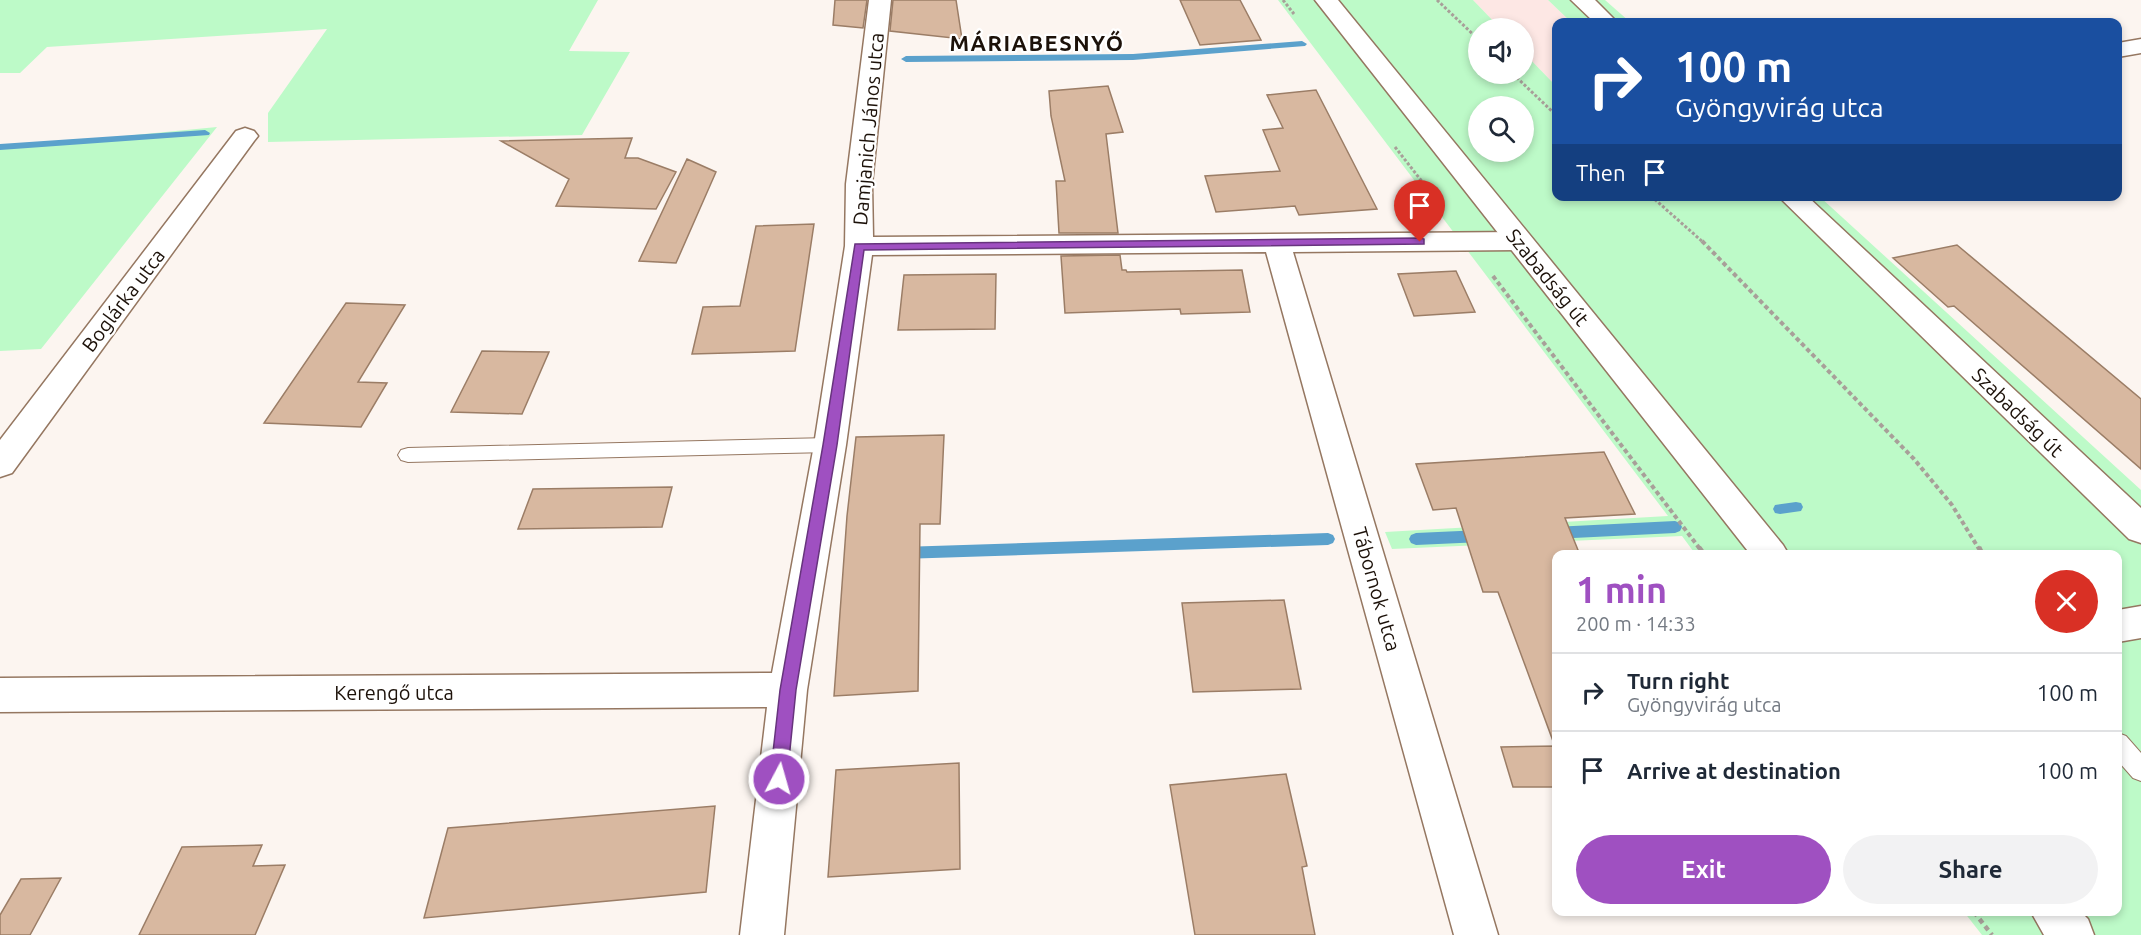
<!DOCTYPE html>
<meta charset="utf-8">
<style>
:root{--surface:#fff;--page:#f2f2f3;--text:#1f2937;--muted:#747a83;--line:#e0e1e3;--accent:#9f50c1}
body{margin:0;font-family:Ubuntu,sans-serif;background:var(--page);color:var(--text);height:100vh;display:flex;flex-direction:column;font-size:22px;white-space:nowrap}
*{box-sizing:border-box;margin:0}
p{font-size:20px;color:var(--muted)}
.icon{flex:none;width:33px;height:33px;fill:none;stroke:currentColor;stroke-width:2;stroke-linecap:round;stroke-linejoin:round}
.map{position:relative;flex:1;overflow:hidden}
.panel{position:absolute;left:1552px;top:550px;width:570px;height:366px;display:flex;flex-direction:column;background:var(--surface);border-radius:12px;box-shadow:0 3px 9px #0003}
.panel>*{flex:none}
.top-card{position:absolute;left:1552px;top:18px;width:570px;height:183px;border-radius:12px;box-shadow:0 3px 9px #0003;background:#1a4fa0;color:#fff;overflow:hidden}
.buttons{position:absolute;left:1468px;top:18px;display:grid;gap:12px}
.buttons a{display:grid;place-items:center;width:66px;height:66px;border-radius:50%;background:var(--surface);box-shadow:0 3px 9px #0003;font-size:30px}
.pin{position:absolute;display:grid;place-items:center;width:51px;height:51px;color:#fff;margin:-62px -26px;border-radius:50% 50% 50% 0;rotate:-45deg;box-shadow:0 0 6px #0007}
.pin .icon{rotate:45deg}
.me{position:absolute;width:66px;margin:-33px;rotate:6deg;stroke-linejoin:round;filter:drop-shadow(0 0 4px #0008)}
.turn{display:flex;align-items:center;gap:21px;height:126px;padding:0 24px;font-size:27px}
.turn .icon{width:78px;height:78px;stroke-width:2.5}
.turn b{display:block;font-size:42px;line-height:51px}
.then{display:flex;align-items:center;height:57px;padding:0 24px;background:#0003;gap:12px;font-size:22px}
.round{display:grid;place-items:center;flex:none;width:63px;height:63px;border-radius:32px;background:var(--page)}
.headline{display:flex;align-items:center;justify-content:space-between;height:102px;padding:0 24px}
h1{font-size:36px;font-weight:600;line-height:45px;color:var(--accent)}
.cta{display:flex;gap:12px;margin-top:auto;padding:12px 24px}
.cta a{flex:1;height:69px;border-radius:36px;background:var(--accent);color:#fff;font-size:24px;font-weight:600;line-height:69px;text-align:center}
.cta a+a{background:var(--page);color:var(--text)}
ul{padding:0;list-style:none}
li{display:flex;align-items:center;gap:18px;height:78px;padding:0 24px;border-top:2px solid var(--line)}
li div{flex:1}
li b{display:block;font-size:22px}
li em{font-style:normal}
.map>svg:first-child{display:block}
</style>
<div class="map">
<svg width="2141" height="935" viewBox="0 0 2141 935">
<rect width="100%" height="100%" fill="#fcf5f0"/>
<!-- commercial -->
<path fill="#fde7e4" d="M 1473,0 L 1548,0 L 1571,22 L 1557,22 L 1557,87 L 1524,53 L 1524,28 L 1500,28 Z"/>
<!-- green -->
<path fill="#bdfac8" fill-rule="evenodd" d="M 0,0 L 598,0 L 569,51 L 630,52 L 582,135 L 268,142 L 268,113 L 327,29 L 47,47 L 20,73 L 0,73 Z
M 1278,0 L 1473,0 L 1500,28 L 1479,28 L 1479,74 L 1524,74 L 1524,53 L 1557,87 L 1557,196 L 1820,197 L 2141,490 L 2141,935 L 1982,935 L 1964,912 L 2118,912 L 2118,555 L 1696,555 L 1682,536 L 1392,549 L 1385,532 L 1668,516 ZM 1479,106 L 1524,106 L 1524,152 L 1479,152 Z
M 1548,0 L 1605,0 L 1630,22 L 1571,22 Z
M 217,127 L 41,349 L 0,351 L 0,148 Z"/>
<g fill="none" stroke-linecap="round" stroke-linejoin="round">
<!-- stream -->
<path fill="#5ba1cc" fill-rule="evenodd" d="M 1302,41 L 1307,44 L 1305,46 L 1133,60 L 906,62 L 901,59 L 906,56 L 1133,54 Z
M 205,130 L 210,133 L 209,135 L 0,150 L 0,144 Z
M 1796,502 L 1801,503 L 1803,507 L 1801,511 L 1780,514 L 1775,513 L 1773,509 L 1775,505 Z
M 1675,521 L 1680,523 L 1682,527 L 1680,531 L 1675,533 L 1553,539 L 1548,537 L 1546,533 L 1548,529 L 1553,527 Z
M 1482,530 L 1487,532 L 1489,536 L 1487,540 L 1482,542 L 1416,545 L 1411,543 L 1409,539 L 1411,535 L 1416,533 Z
M 1328,533 L 1333,535 L 1335,539 L 1333,543 L 1328,545 L 901,559 L 896,557 L 894,553 L 896,549 L 901,547 Z"/>
</g>
<!-- building -->
<path fill="#d8b8a0" stroke="#9b7d66" stroke-width="1.5" d="M 835,0 L 867,0 L 863,28 L 833,25 Z
M 893,0 L 956,0 L 962,39 L 890,31 Z
M 1180,0 L 1240,0 L 1261,40 L 1200,45 Z
M 1108,86 L 1123,132 L 1106,134 L 1118,233 L 1059,233 L 1056,181 L 1065,181 L 1051,116 L 1049,91 Z
M 1316,90 L 1377,209 L 1299,215 L 1295,206 L 1216,212 L 1205,176 L 1280,171 L 1263,130 L 1283,128 L 1267,95 Z
M 632,138 L 625,158 L 638,158 L 676,172 L 656,209 L 556,206 L 569,179 L 501,141 Z
M 687,159 L 716,172 L 676,263 L 639,261 Z
M 814,224 L 795,351 L 692,354 L 703,307 L 740,306 L 756,226 Z
M 1957,245 L 2141,399 L 2141,469 L 1954,306 L 1948,307 L 1893,258 Z
M 1120,255 L 1122,270 L 1126,270 L 1127,272 L 1242,270 L 1250,312 L 1181,314 L 1180,309 L 1065,313 L 1061,256 Z
M 1456,271 L 1475,312 L 1414,316 L 1398,274 Z
M 996,274 L 995,329 L 898,330 L 904,275 Z
M 346,303 L 405,305 L 358,382 L 387,383 L 361,427 L 264,423 Z
M 482,351 L 549,352 L 522,414 L 451,412 Z
M 944,435 L 940,524 L 920,524 L 918,691 L 834,696 L 847,516 L 856,437 Z
M 1604,452 L 1635,514 L 1565,518 L 1580,555 L 1557,555 L 1557,740 L 1553,741 L 1498,592 L 1483,592 L 1456,508 L 1433,510 L 1416,464 Z
M 672,487 L 662,527 L 518,529 L 533,489 Z
M 1284,600 L 1301,689 L 1193,692 L 1182,603 Z
M 1557,746 L 1557,787 L 1513,787 L 1501,747 Z
M 959,763 L 960,869 L 828,877 L 836,770 Z
M 1286,774 L 1307,866 L 1302,867 L 1315,935 L 1195,935 L 1170,785 Z
M 715,806 L 706,892 L 424,918 L 448,828 Z
M 262,845 L 253,866 L 285,865 L 255,935 L 139,935 L 182,847 Z
M 61,878 L 30,935 L 0,935 L 0,915 L 21,879 Z"/>
<g fill="none" stroke-linecap="round" stroke-linejoin="round">
<defs>
<path id="lane" d="M 830,438 L 837,440 L 840,445 L 837,450 L 830,452 L 408,462 L 401,460 L 398,455 L 401,450 L 408,448 Z
M 2118,733 L 2126,736 L 2141,753 L 2141,781 L 2133,778 L 2118,761 Z"/>
<path id="street" d="M 869,0 L 891,0 L 872,184 L 873,237 L 1519,232 L 1529,235 L 1533,241 L 1529,247 L 1519,250 L 1293,252 L 1498,935 L 1454,935 L 1266,252 L 872,255 L 846,445 L 807,690 L 784,935 L 740,935 L 767,707 L 0,712 L 0,678 L 772,673 L 814,445 L 845,246 L 846,184 Z
M 1571,0 L 1595,0 L 1617,22 L 1594,22 Z
M 2141,39 L 2141,53 L 2118,57 L 2118,43 Z
M 245,128 L 254,131 L 258,136 L 254,141 L 12,473 L 0,477 L 0,440 L 236,131 Z
M 1778,196 L 1807,196 L 2141,508 L 2141,543 L 2129,539 Z
M 2141,606 L 2141,638 L 2118,642 L 2118,610 Z"/>
<path id="primary" d="M 1315,0 L 1338,0 L 1783,545 L 1789,555 L 1751,555 Z
M 2031,912 L 2081,912 L 2088,919 L 2094,935 L 2044,935 Z"/>
</defs>
<!-- lane casing -->
<use href="#lane" stroke="#957761" stroke-width="2"/>
<!-- street casing -->
<use href="#street" stroke="#957761" stroke-width="3"/>
<!-- primary casing -->
<use href="#primary" stroke="#957761" stroke-width="3"/>
<!-- path-far2 -->
<path stroke="#a89f99" stroke-width="3" stroke-dasharray="3 2" stroke-linecap="butt" d="M 1283,0 L 1294,14
M 1437,0 L 1479,40
M 1513,74 L 1557,116
M 1395,147 L 1442,207
M 1651,196 L 1704,243"/>
<!-- path-far1 -->
<path stroke="#a89f99" stroke-width="4" stroke-dasharray="4.5 3" stroke-linecap="butt" d="M 1702,241 L 1914,459 L 1952,505 L 1979,549
M 1493,276 L 1700,549"/>
<!-- path -->
<path stroke="#a89f99" stroke-width="4.5" stroke-dasharray="5 4" stroke-linecap="butt" d="M 1699,547 L 1705,555
M 1979,547 L 1983,555
M 1974,912 L 1992,935"/>
<!-- lane -->
<use href="#lane" fill="#fff" fill-rule="evenodd"/>
<!-- street -->
<use href="#street" fill="#fff" fill-rule="evenodd"/>
<!-- primary -->
<use href="#primary" fill="#fff" fill-rule="evenodd"/>
</g>
<!-- route -->
<path fill="#9f50c1" stroke="#67347d" stroke-width="1.5" d="M 1420,238 L 1424,239 L 1424,244 L 864,250 L 837,445 L 796,690 L 787,779 L 785,784 L 779,787 L 773,784 L 770,779 L 780,690 L 823,445 L 855,244 Z"/>
<g text-anchor="middle" dominant-baseline="central" stroke-width="4.5" stroke-linejoin="round" paint-order="stroke">
<!-- street labels -->
<g font-size="20" fill="#1c1109" stroke="#fff">
<text transform="translate(868 129) rotate(-85)">Damjanich János utca</text>
<text transform="translate(1548 277) rotate(51)">Szabadság út</text>
<text transform="translate(123 300) rotate(-53)">Boglárka utca</text>
<text transform="translate(2018 412) rotate(44)">Szabadság út</text>
<text transform="translate(1377 589) rotate(74)">Tábornok utca</text>
<text x="394" y="692">Kerengő utca</text>
</g>
<!-- far-district labels -->
<g font-size="22" font-weight="bold" letter-spacing="1.5" fill="#1c1109" stroke="#fff">
<text x="1037" y="42">MÁRIABESNYŐ</text>
</g>
</g>
</svg>
<div class="buttons">
<a><svg class="icon" aria-label="sound" viewBox="0 0 24 24"><path d="M4 9h4l5-4v14l-5-4H4zM17 9q2 3 0 6"/></svg></a>
<a><svg class="icon" aria-label="search" viewBox="0 0 24 24"><circle cx="10" cy="10" r="6"/><path d="M15 15l6 6"/></svg></a>
</div>
<div class="pin" style="left:1420px;top:242px;background:#d93025"><svg class="icon" aria-label="arrive" viewBox="0 0 24 24"><path d="M6 21V4h12l-3 4 3 4H6"/></svg></div>
<svg class="me" style="left:779px;top:779px" viewBox="-20 -20 40 40"><circle r="17" fill="#9f50c1" stroke="#fff" stroke-width="3"/><path d="M0-11L8 9 0 5-8 9z" fill="#fff"/></svg>
<div class="top-card">
<div class="turn"><svg class="icon" aria-label="right" viewBox="0 0 24 24"><path d="M7 20v-9h11M14 6l5 5-5 5"/></svg><div><b>100 m</b>Gyöngyvirág utca</div></div>
<div class="then">Then<svg class="icon" aria-label="arrive" viewBox="0 0 24 24"><path d="M6 21V4h12l-3 4 3 4H6"/></svg></div>
</div>
<section class="panel">
<div class="headline"><div><h1>1 min</h1><p>200 m · 14:33</p></div><a class="round" style="background:#d93025;color:#fff"><svg class="icon" aria-label="close" viewBox="0 0 24 24"><path d="M6 6l12 12M18 6L6 18"/></svg></a></div>
<ul>
<li><svg class="icon" aria-label="right" viewBox="0 0 24 24"><path d="M7 20v-9h11M14 6l5 5-5 5"/></svg><div><b>Turn right</b><p>Gyöngyvirág utca</p></div><em>100 m</em></li>
<li><svg class="icon" aria-label="arrive" viewBox="0 0 24 24"><path d="M6 21V4h12l-3 4 3 4H6"/></svg><div><b>Arrive at destination</b></div><em>100 m</em></li>
</ul>
<div class="cta"><a>Exit</a><a>Share</a></div>
</section>
</div>
